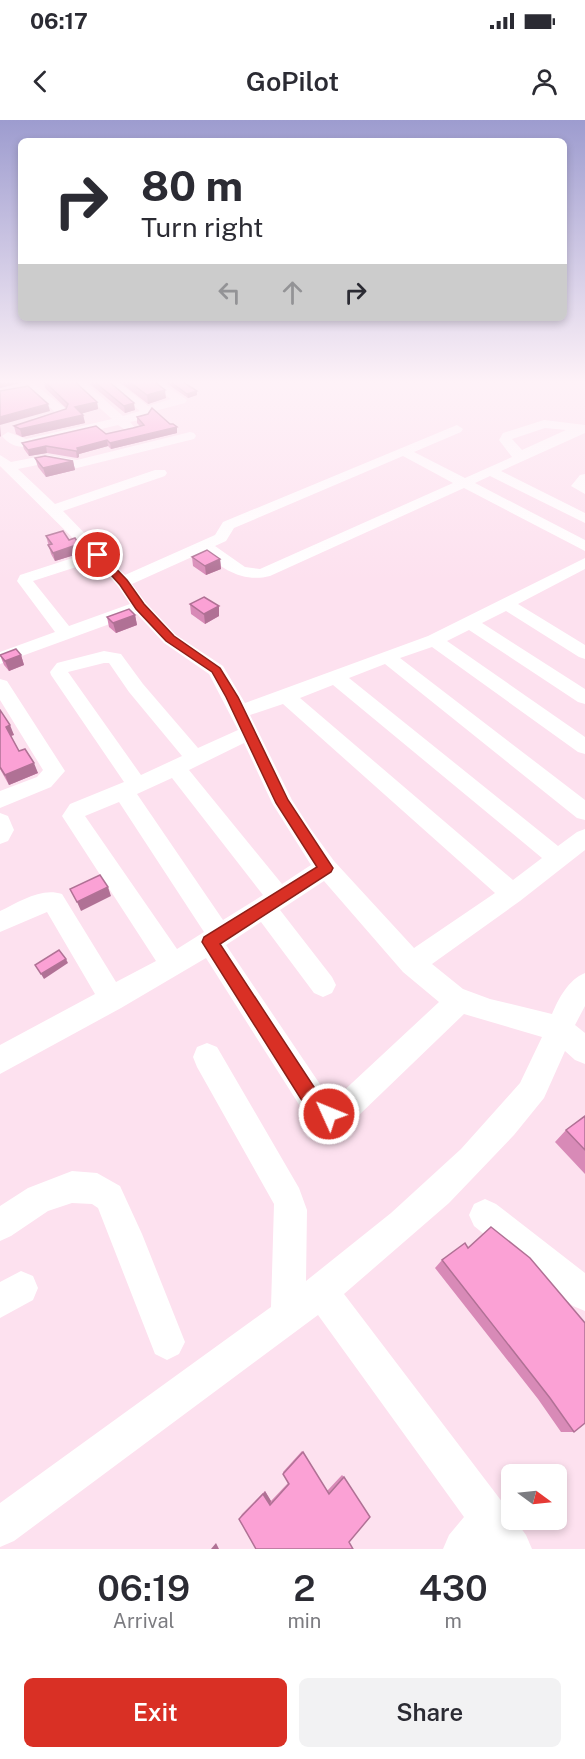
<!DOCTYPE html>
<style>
:root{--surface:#fff;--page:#f2f2f3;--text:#2b2b33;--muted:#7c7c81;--accent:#d93025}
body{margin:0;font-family:"Public Sans",sans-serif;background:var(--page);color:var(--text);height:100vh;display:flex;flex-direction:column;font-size:22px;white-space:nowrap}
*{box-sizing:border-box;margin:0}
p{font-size:20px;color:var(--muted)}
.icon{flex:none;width:33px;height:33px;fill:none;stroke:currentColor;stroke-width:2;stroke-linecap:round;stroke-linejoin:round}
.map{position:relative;height:1429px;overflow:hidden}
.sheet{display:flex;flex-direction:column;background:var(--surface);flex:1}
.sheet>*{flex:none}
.banner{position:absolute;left:18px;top:18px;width:549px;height:183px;border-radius:9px;box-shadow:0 3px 9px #0003;background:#fff;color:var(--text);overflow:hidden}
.needle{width:39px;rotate:105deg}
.controls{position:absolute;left:501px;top:1344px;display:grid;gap:12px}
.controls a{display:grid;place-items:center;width:66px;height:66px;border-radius:9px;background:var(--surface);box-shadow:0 3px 9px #0003;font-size:30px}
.pin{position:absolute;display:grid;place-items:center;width:51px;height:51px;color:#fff;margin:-26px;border:3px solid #fff;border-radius:50%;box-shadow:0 2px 6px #0007}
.me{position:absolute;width:66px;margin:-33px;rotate:314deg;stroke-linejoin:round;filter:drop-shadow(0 0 4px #0008)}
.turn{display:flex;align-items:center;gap:21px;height:126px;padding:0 24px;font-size:27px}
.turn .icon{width:78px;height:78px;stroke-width:2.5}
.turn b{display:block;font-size:42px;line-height:51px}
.lanes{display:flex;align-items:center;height:57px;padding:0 24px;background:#0003;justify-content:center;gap:30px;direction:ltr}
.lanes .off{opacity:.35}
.eta{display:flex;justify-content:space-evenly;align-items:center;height:102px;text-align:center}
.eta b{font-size:36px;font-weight:600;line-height:42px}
.cta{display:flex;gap:12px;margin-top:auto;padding:12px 24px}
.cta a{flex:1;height:69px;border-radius:9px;background:var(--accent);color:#fff;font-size:24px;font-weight:600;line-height:69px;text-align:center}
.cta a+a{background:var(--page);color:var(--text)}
.status{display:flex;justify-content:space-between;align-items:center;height:42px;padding:0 30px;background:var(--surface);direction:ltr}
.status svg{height:16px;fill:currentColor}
header{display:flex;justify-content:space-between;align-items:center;height:78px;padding:0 24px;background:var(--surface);font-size:27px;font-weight:600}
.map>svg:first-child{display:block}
</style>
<div class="status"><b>06:17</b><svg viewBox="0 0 49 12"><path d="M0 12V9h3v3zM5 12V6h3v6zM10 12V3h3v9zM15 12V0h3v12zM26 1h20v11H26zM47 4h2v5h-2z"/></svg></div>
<header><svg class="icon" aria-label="back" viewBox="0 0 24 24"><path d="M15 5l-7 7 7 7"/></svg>GoPilot<svg class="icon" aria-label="person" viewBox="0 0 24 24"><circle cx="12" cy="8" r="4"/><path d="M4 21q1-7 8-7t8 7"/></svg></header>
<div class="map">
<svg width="585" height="1429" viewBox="0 0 585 1429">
<rect width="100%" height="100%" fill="#fde1ef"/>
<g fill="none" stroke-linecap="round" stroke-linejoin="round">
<!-- minor -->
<path fill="#fff" fill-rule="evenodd" d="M 69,260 L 82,260 L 123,296 L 140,291 L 103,260 L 116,260 L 148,286 L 171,279 L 144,260 L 158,260 L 187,280 L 185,283 L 151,292 L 148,298 L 130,302 L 136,309 L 130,313 L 118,305 L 26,327 C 16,327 8,324 2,316 L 8,312 L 26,319 L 112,299 Z
M 33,263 L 66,289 L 68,292 L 64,298 L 37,305 L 33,304 L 31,301 L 33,298 L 55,292 L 29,268 L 27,266 Z
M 544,300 L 585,305 L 585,313 L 501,351 L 585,393 L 585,403 L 490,356 L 475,363 L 585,420 L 585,431 L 464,368 L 270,456 C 243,463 222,449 203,432 L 132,464 L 146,483 L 176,515 L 223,546 L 245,583 L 428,516 L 585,438 L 585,449 L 518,484 L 585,525 L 585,539 L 579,537 L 506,491 L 482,503 L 585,569 L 585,584 L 578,582 L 469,510 L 447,521 L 585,617 L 585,634 L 578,632 L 432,527 L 400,538 L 585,680 L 585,700 L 577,698 L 385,544 L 349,558 L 558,726 L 577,712 L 585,709 L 585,730 L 520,781 L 432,844 L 463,869 L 490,879 L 552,894 C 559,878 568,860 585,853 L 585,886 L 575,905 L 585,913 L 585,944 L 575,940 L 565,931 L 544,978 L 514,1015 L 449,1083 L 344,1174 L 503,1383 L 512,1395 L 512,1400 L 515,1400 L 526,1415 L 532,1429 L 443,1429 L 449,1415 L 464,1397 L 318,1195 L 14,1421 L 0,1427 L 0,1383 L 271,1187 L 274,1084 L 197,947 L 193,937 L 197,927 L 207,923 L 217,927 L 299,1068 L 307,1090 L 306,1161 L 391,1093 L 461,1029 L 520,963 L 542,917 L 464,894 L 358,996 L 329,1009 L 310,999 L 298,983 L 206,838 L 121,888 L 0,954 L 0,925 L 95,874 L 47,792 L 0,812 L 0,791 C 19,782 41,767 62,774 L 116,862 L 156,841 L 62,696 L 70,684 L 124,662 L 51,555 L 50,552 L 57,543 L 104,531 L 121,534 L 143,564 L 198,628 L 238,610 L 209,554 L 164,523 L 137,494 L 0,544 L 0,532 L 55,512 L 17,461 L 20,455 L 88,433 L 0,346 L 0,335 L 11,342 L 47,335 L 77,340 L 190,312 L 194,313 L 196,316 L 194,319 L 77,348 L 47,343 L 18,349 L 55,384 L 155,350 L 165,350 L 167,353 L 165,356 L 63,391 L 125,455 L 215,415 L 223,402 L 457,305 L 463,309 L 461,312 L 414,332 L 465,358 L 512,337 L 499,320 L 503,313 ZM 545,308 L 566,310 L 522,330 L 512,319 ZM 403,336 L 453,363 L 260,449 L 245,447 L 215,426 L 226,421 L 234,408 ZM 95,441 L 117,465 L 130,484 L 69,506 L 33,461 ZM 104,543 L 109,543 L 129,572 L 182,636 L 141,655 L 68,552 ZM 333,565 L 542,738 L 513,760 L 300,578 ZM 283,584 L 495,773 L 414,828 L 334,741 L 310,708 L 292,680 L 250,595 ZM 244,623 L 272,683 L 311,745 L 282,764 L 189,650 ZM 172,658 L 263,775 L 223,800 L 137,674 ZM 119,682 L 204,812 L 177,829 L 85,696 ZM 324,761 L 403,852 L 439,882 L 338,976 L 330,979 L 226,825 L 261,802 L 314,873 L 323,877 L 332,873 L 336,865 L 332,857 L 280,790 Z
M 585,354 L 585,374 L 571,366 L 580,355 Z
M 0,559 L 7,561 L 65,651 L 51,667 L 0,688 L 0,671 L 37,657 L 43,650 L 0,580 Z
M 0,693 L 8,696 L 14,710 L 8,721 L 0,724 Z
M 72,1051 L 97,1053 L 120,1066 L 142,1114 L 185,1222 L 179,1234 L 167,1240 L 155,1234 L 98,1088 L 92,1084 L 72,1083 L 48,1091 L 11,1116 L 0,1121 L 0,1086 L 28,1068 Z
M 485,1079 L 496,1084 L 585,1153 L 585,1191 L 573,1186 L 474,1106 L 469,1095 L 474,1084 Z
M 21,1151 L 33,1156 L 38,1168 L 33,1180 L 0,1198 L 0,1162 Z"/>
</g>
<!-- wall -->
<path fill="#d88ab7" d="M 89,260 L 107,260 L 135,290 L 125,293 L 90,264 Z
M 117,260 L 152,260 L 166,278 L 148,284 Z
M 162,260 L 180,260 L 197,275 L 188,278 Z
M 44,261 L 97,282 L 98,289 L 82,293 L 83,295 L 85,303 L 22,317 L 16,314 L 14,306 L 66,289 L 66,288 L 45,268 Z
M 137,297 L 177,307 L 177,313 L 111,329 L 108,326 L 79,334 L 79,337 L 77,338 L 47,333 L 29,336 L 24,329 L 22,323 L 106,314 L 140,306 L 137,303 Z
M 35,338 L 73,341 L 75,350 L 46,357 L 38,347 Z
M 46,416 L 69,420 L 79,424 L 81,433 L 55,441 L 51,434 Z
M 192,437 L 220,439 L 221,449 L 206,455 L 193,446 Z
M 190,484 L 219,496 L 205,504 L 191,494 Z
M 135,495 L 137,505 L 116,513 L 109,507 L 107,497 Z
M 0,535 L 21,535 L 24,545 L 9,551 L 4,545 Z
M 0,590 L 14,615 L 11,616 L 19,631 L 38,653 L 9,665 L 0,649 Z
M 585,996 L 585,1054 L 555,1022 L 566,1010 Z
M 468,1128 L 574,1312 L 561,1312 L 538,1279 L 435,1148 L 442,1140 Z
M 302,1331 L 327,1371 L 342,1355 L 344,1357 L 349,1421 L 239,1399 L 242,1394 L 265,1371 L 271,1381 L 288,1363 L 283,1354 L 283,1352 Z"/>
<!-- shaded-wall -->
<path fill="#b07195" d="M 0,260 L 33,260 L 0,268 Z
M 165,270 L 166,278 L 148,284 L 147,275 Z
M 197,271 L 197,275 L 188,278 L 187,274 Z
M 97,282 L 98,289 L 77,295 L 75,287 Z
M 134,283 L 135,290 L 125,293 L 124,286 Z
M 48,284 L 50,291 L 0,305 L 1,316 L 0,317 L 0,297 Z
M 83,295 L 85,303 L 22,317 L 20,309 Z
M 177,307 L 177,313 L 111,329 L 110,323 Z
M 107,320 L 108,326 L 79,334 L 79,337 L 77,338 L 76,331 L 77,328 Z
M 46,326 L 47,333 L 29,336 L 28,330 Z
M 73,341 L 75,350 L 46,357 L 43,348 Z
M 79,424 L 81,433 L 55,441 L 53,433 Z
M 220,439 L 221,449 L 206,455 L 205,446 Z
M 219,486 L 219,496 L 205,504 L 204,494 Z
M 135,495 L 137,505 L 116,513 L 113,503 Z
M 21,535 L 24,545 L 9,551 L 5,541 Z
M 10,605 L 14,615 L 10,616 L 6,607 Z
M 34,643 L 38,653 L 9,665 L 5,655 Z
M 108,767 L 111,776 L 81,791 L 77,782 Z
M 66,839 L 68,843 L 44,859 L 41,854 Z
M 265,1371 L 271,1381 L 270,1385 L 263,1374 Z
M 216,1423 L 219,1429 L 211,1429 Z"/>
<!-- building -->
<path fill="#fba1d5" stroke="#b07195" stroke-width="1.5" d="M 45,260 L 73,260 L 97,282 L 75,287 L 83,295 L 20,309 L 14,306 L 66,289 L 68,284 L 44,261 Z
M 92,260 L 107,260 L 134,283 L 124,286 Z
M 127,260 L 152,260 L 165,270 L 147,275 Z
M 168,260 L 180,260 L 197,271 L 187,274 Z
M 28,266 L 48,284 L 0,297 L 0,271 Z
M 152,288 L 170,304 L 173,304 L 177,307 L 110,323 L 107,320 L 77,328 L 78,331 L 76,331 L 46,326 L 28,330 L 22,323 L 96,306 L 106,314 L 133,308 L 144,305 L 137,297 L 148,294 Z
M 45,336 L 73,341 L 43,348 L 35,338 Z
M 63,411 L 69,420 L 75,418 L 79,424 L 53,433 L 48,425 L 52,424 L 46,416 Z
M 207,430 L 220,439 L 205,446 L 192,437 Z
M 204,477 L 219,486 L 204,494 L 190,484 Z
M 129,489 L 135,495 L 113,503 L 107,497 Z
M 16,529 L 21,535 L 5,541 L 0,535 Z
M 0,590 L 10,605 L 6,607 L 19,631 L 25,629 L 34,643 L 5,655 L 0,647 Z
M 100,755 L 108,767 L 77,782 L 70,769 Z
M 59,830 L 66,839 L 41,854 L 35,845 Z
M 585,996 L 585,1030 L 566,1010 Z
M 491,1107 L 530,1138 L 585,1203 L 585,1303 L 574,1312 L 550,1278 L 442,1140 L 465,1123 L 468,1128 Z
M 303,1332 L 329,1374 L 344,1357 L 370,1397 L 349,1422 L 353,1429 L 256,1429 L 239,1399 L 263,1374 L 270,1385 L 289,1364 L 283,1354 Z"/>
<!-- sky -->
<linearGradient id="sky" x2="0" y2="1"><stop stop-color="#9d9ccf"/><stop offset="0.57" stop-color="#fef2f8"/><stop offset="1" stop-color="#fef2f8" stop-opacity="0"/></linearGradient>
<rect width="585" height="460" fill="url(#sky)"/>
<!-- route -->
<path fill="#d93025" stroke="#8d1f18" stroke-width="1.5" d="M 95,433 L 101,433 L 127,460 L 144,484 L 174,516 L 220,548 L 238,577 L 288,680 L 333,748 L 331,752 L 220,824 L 314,967 C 321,975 335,986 338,994 L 335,1000 L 329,1003 L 314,995 L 301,979 L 202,822 L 204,817 L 317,747 L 276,683 L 226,577 L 212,552 L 166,521 L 136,489 L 120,465 L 95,437 Z"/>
</svg>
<div class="controls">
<a><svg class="needle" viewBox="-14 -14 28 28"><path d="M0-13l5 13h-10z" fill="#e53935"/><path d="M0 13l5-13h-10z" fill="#7c7c81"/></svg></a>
</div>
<div class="pin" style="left:98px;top:435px;background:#d93025"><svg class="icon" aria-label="arrive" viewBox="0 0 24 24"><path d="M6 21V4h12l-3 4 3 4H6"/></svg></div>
<svg class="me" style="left:329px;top:994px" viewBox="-20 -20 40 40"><circle r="17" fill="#d93025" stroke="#fff" stroke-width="3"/><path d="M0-11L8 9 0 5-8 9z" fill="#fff"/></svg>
<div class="banner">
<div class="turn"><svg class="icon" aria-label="right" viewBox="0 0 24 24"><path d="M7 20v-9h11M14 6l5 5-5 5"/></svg><div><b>80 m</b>Turn right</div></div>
<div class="lanes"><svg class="icon off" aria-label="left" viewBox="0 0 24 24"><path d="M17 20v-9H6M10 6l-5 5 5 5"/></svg><svg class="icon off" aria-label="ahead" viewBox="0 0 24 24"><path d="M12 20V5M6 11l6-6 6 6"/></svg><svg class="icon" aria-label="right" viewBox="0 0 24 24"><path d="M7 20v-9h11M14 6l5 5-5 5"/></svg></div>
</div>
</div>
<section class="sheet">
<div class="eta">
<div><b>06:19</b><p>Arrival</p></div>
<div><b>2</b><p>min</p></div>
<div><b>430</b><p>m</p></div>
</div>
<div class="cta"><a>Exit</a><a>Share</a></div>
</section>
